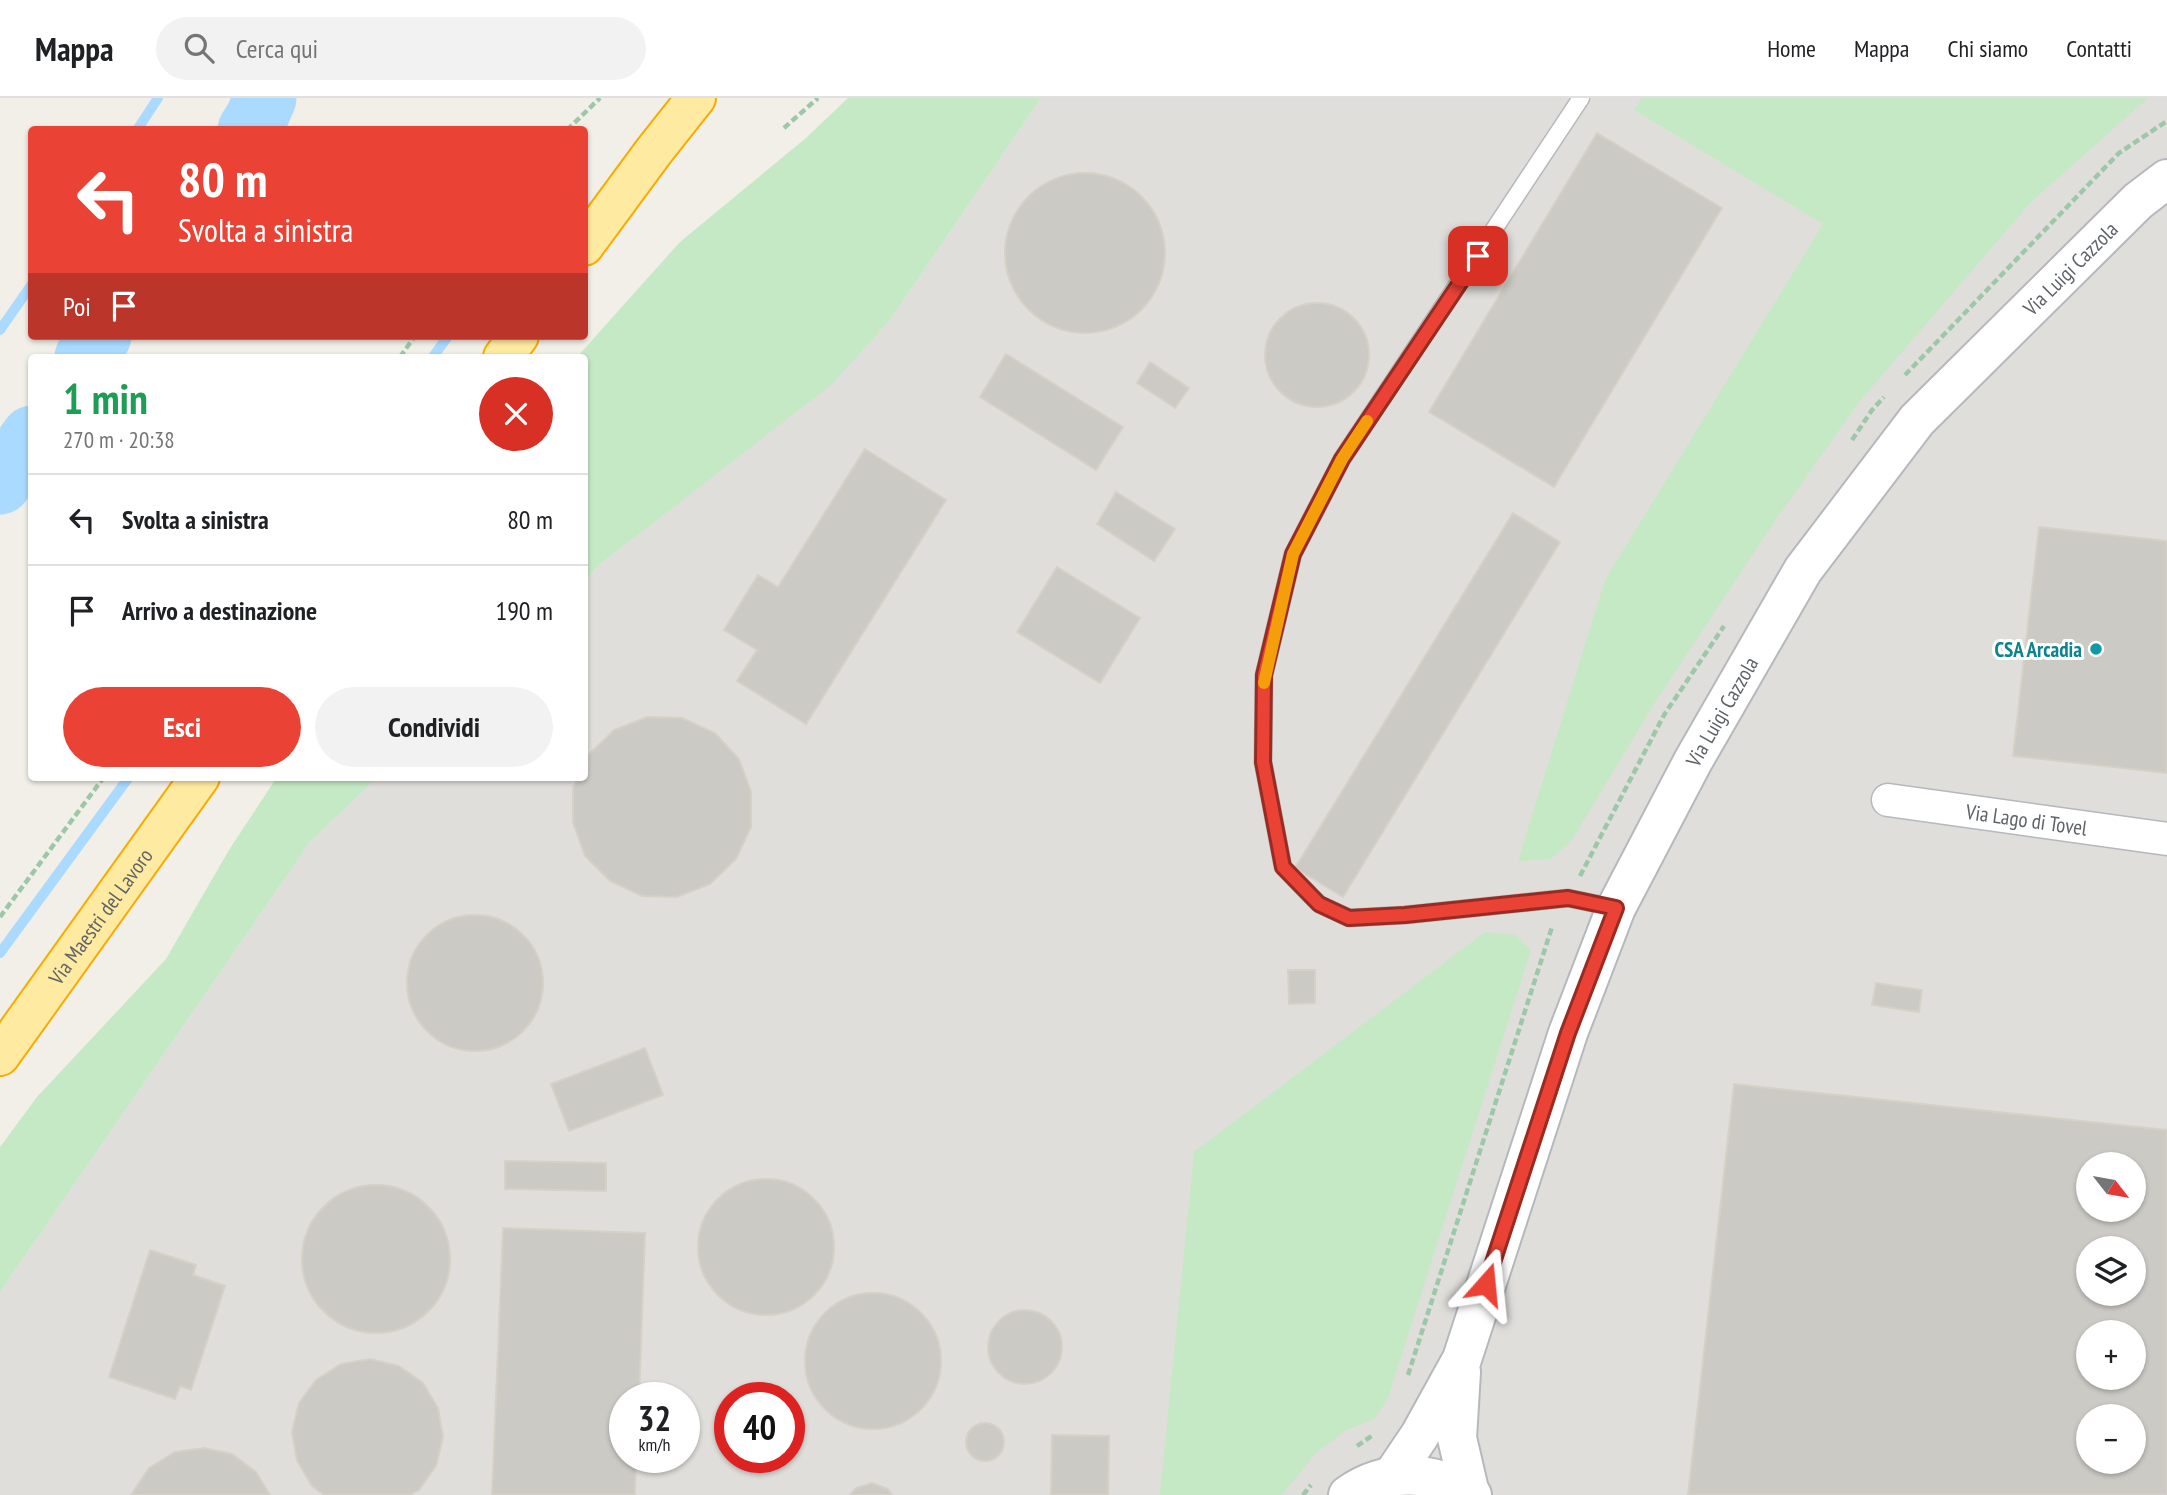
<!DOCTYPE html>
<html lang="it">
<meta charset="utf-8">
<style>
:root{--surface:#fff;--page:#f2f2f2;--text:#202124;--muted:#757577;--line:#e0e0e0;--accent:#ea4335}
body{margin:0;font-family:"PT Sans Narrow",sans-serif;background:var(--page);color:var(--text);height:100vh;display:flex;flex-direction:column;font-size:26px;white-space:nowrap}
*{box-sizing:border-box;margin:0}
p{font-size:23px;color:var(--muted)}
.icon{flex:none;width:38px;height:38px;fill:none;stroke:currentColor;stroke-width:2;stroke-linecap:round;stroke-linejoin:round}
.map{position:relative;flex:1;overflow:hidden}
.drawer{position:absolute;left:28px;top:256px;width:560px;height:427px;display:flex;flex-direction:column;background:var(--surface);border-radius:7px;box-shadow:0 2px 5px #0004}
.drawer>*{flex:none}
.banner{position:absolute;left:28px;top:28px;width:560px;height:214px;border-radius:7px;box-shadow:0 2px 5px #0004;background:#ea4335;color:#fff;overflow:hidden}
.needle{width:46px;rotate:121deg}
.buttons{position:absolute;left:2076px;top:1054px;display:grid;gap:14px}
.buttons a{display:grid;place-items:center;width:70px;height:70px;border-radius:50%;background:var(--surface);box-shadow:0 2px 5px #0004;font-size:35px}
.speed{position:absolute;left:609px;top:1284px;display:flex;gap:14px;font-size:35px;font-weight:700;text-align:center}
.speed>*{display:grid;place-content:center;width:91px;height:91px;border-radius:50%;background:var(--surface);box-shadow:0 2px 5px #0004;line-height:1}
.speed small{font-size:18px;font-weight:400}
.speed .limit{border:10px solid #d22;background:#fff;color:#111}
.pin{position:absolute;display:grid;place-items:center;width:60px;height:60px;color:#fff;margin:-30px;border-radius:14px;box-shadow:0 4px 10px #0006}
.me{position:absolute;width:77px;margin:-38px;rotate:18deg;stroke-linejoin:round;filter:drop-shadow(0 0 5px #0008)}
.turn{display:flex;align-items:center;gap:24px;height:147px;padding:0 35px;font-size:32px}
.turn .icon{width:91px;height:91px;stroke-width:2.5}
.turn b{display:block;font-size:49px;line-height:60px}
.then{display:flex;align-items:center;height:66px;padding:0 35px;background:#0003;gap:14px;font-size:26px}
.round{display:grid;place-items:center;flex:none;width:74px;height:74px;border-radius:37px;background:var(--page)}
.overview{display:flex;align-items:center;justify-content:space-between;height:119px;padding:0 35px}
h1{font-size:42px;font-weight:700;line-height:52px;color:#1e9e55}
.cta{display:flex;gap:14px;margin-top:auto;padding:14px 35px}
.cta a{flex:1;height:80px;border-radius:42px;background:var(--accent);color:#fff;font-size:28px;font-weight:700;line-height:80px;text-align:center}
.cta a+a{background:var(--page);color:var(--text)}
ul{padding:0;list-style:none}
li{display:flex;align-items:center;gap:21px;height:91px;padding:0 35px;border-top:2px solid var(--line)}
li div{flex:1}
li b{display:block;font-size:26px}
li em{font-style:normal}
header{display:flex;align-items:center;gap:42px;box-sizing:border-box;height:98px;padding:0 35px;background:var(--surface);border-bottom:2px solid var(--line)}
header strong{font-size:33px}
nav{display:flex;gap:38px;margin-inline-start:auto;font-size:24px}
.search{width:490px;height:63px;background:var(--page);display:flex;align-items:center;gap:18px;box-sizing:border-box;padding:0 24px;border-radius:38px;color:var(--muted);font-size:26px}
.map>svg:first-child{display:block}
</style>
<header>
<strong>Mappa</strong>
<div class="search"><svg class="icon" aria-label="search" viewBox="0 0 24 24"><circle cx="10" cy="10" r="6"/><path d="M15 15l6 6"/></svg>Cerca qui</div>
<nav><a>Home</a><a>Mappa</a><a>Chi siamo</a><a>Contatti</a></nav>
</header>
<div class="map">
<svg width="2167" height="1397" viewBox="0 0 2167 1397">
<rect width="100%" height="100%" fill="#f1efe8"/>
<!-- industrial -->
<path fill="#e0deda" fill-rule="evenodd" d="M 1041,0 L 2167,0 L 2167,1397 L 0,1397 L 0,1194 L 310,744 L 378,679 L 584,679 L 585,481 L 599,467 L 831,286 L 890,222 ZM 2088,1066 L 2133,1066 L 2133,1111 L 2088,1111 ZM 2088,1150 L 2133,1150 L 2133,1195 L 2088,1195 ZM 2088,1234 L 2133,1234 L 2133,1279 L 2088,1279 ZM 625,1300 L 684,1300 L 684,1360 L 625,1360 ZM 730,1300 L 789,1300 L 789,1360 L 730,1360 ZM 2088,1318 L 2133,1318 L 2133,1363 L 2088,1363 Z"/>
<!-- green -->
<path fill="#c5e8c5" d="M 848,0 L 1041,0 L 890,222 L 831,287 L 599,467 L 585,481 L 584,259 L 577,259 L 680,144 L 806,40 Z
M 1642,0 L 2148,0 L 2031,104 L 1859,304 L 1775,423 L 1657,601 L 1572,742 L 1551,761 L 1518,763 L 1605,482 L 1823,126 L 1634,12 Z
M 277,679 L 378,679 L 310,744 L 0,1194 L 0,1049 L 37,999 L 166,861 L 229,752 Z
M 1485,834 L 1515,837 L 1531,852 L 1387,1303 L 1373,1322 L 1348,1331 L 1316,1355 L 1282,1397 L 1160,1397 L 1194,1054 Z"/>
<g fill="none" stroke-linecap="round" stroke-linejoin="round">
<!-- stream -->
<path stroke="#aadaff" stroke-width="10" d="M 137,32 L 158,0
M 0,232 L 32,186
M 433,259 L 448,238
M 0,855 L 129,679"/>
<!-- river -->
<path stroke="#aadaff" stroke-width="63" d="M 249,32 L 256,21 L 265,0
M 86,259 L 100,238
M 0,385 L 32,339"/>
</g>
<!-- building -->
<path fill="#cccac5" stroke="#d6d1c6" stroke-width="2" fill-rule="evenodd" d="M 1597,35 L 1722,110 L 1554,389 L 1429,314 Z
M1005 155a80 80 0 1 1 160 0a80 80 0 1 1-160 0Z
M1265 257a52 52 0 1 1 104 0a52 52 0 1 1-104 0Z
M 1006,256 L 1123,329 L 1096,372 L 980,299 Z
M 1150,264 L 1189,290 L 1175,310 L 1137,285 Z
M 865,351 L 946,402 L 806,626 L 737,583 L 757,552 L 724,532 L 758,477 L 778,489 Z
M 1116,394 L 1175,431 L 1154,463 L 1097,426 Z
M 1513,415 L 1560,444 L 1343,799 L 1295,770 Z
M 2039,429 L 2167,443 L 2167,675 L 2013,658 Z
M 1057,469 L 1140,520 L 1100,585 L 1017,534 Z
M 647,619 L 682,620 L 715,635 L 739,661 L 751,694 L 751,729 L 736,761 L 710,786 L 677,799 L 642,798 L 610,783 L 585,758 L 573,724 L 573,689 L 578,679 L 584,679 L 584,665 L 588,657 L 614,632 Z
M407 885a68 68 0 1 1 136 0a68 68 0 1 1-136 0Z
M 1288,872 L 1315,872 L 1315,905 L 1289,906 Z
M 1876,885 L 1922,892 L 1919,914 L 1872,907 Z
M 645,950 L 663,997 L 569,1033 L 551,986 Z
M 1734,986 L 2167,1032 L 2167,1397 L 1688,1397 ZM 2088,1066 L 2133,1066 L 2133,1111 L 2088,1111 ZM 2088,1150 L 2133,1150 L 2133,1195 L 2088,1195 ZM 2088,1234 L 2133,1234 L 2133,1279 L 2088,1279 ZM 2088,1318 L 2133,1318 L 2133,1363 L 2088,1363 Z
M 505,1063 L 606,1065 L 606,1093 L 505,1091 Z
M698 1149a68 68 0 1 1 136 0a68 68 0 1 1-136 0Z
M302 1161a74 74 0 1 1 148 0a74 74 0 1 1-148 0Z
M 503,1130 L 645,1135 L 639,1300 L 625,1300 L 625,1360 L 636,1360 L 635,1397 L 492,1397 Z
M 150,1152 L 196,1167 L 193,1177 L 225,1188 L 191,1292 L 180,1288 L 175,1301 L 109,1279 Z
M805 1263a68 68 0 1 1 136 0a68 68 0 1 1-136 0Z
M988 1249a37 37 0 1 1 74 0a37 37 0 1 1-74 0Z
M 370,1261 L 399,1268 L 423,1285 L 438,1310 L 443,1339 L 436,1368 L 419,1392 L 410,1397 L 324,1397 L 312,1388 L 297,1363 L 292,1334 L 299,1305 L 316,1282 L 341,1266 Z
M966 1344a19 19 0 1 1 38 0a19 19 0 1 1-38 0Z
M 1052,1337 L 1109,1338 L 1108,1397 L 1051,1397 Z
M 204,1350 L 232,1356 L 256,1374 L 270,1397 L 131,1397 L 149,1370 L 175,1354 Z
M 872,1385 L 888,1391 L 892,1397 L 850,1397 L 856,1390 Z"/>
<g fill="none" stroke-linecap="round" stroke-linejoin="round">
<defs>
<path id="service" d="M 1581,0 L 1342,361 L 1293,456 L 1264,577 L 1263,664 L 1283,769 L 1319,806 L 1349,820 L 1405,817 L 1568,800 L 1616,810"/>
<g id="minor">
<path id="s1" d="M 1888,702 L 2167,741"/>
</g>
<g id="tertiary">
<path d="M 1461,1274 L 1457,1340 L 1470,1396"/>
<path id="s2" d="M 1393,1377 L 1420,1337 L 1462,1261 L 1568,935 L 1616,810 L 1693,663 L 1803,472 L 1917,322 L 2138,103 L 2167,81"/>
<path d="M 1348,1397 C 1386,1370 1433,1372 1472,1397"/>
</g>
<g id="trunk">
<path d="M 584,148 L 654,53 L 696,0"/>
<path d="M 503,259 L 519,238"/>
<path id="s3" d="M 0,958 L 200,679"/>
</g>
</defs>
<!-- service casing -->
<use href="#service" stroke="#b5b8bc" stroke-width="19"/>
<!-- minor casing -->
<use href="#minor" stroke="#b5b8bc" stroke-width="35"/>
<!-- tertiary casing -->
<use href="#tertiary" stroke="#b5b8bc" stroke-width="42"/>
<!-- trunk casing -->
<use href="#trunk" stroke="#f9ab00" stroke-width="42"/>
<!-- path -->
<path stroke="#9cc7a9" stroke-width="4.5" stroke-dasharray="7 3.5" stroke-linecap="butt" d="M 784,30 L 818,0
M 567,32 L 600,0
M 400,259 L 415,238
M 1905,277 L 2119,55 L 2167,23
M 1852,342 L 1872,312 L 1884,299
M 1580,778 L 1664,617 L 1724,528
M 0,819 L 104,679
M 1408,1277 L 1552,829
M 1357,1348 L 1373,1337
M 1303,1397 L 1311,1387"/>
<!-- service -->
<use href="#service" stroke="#fff" stroke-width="16"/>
<!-- minor -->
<use href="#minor" stroke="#fff" stroke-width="32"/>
<!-- tertiary -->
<use href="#tertiary" stroke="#fff" stroke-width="38"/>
<!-- trunk -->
<use href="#trunk" stroke="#feeaa1" stroke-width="38"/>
</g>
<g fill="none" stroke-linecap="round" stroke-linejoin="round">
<defs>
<path id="route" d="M 1478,158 L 1342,361 L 1293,456 L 1264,577 L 1263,664 L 1283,769 L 1319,806 L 1349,820 L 1405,817 L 1568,800 L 1616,810 L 1568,935 L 1486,1186"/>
</defs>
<!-- route casing -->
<use href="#route" stroke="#982c22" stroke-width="18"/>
<!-- route -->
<use href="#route" stroke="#ea4335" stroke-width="12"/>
<!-- slow -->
<path stroke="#f59e0b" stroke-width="12" d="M 1264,585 L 1293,456 L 1342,361 L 1367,323"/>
</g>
<!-- markers -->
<circle fill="#0f9aa8" stroke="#fff" stroke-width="2.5" cx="2096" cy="551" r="7"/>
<g text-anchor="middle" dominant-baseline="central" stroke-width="6" stroke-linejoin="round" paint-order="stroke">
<!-- street labels -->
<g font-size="21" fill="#5f6368" stroke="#fff">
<text stroke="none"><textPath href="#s2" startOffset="1402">Via Luigi Cazzola</textPath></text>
<text stroke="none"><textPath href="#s2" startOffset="835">Via Luigi Cazzola</textPath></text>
<text stroke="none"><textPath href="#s1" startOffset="140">Via Lago di Tovel</textPath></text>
<text stroke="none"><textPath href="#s3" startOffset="172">Via Maestri del Lavoro</textPath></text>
</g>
<!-- culture labels -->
<g font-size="21" font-weight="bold" fill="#0d838f" stroke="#fff" text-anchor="end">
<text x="2082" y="551">CSA Arcadia</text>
</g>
</g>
</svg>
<div class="buttons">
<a><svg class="needle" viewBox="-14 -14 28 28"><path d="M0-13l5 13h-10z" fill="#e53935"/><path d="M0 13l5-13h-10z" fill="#757577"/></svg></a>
<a><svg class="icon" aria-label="layers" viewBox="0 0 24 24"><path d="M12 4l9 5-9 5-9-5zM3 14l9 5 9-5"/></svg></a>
<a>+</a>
<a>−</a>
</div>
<div class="speed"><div>32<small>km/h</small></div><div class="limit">40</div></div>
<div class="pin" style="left:1478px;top:158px;background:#d93025"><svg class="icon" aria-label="arrive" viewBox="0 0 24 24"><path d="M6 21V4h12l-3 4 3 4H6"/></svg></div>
<svg class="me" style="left:1486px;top:1186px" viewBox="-20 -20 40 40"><path d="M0-17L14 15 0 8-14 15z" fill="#ea4335" stroke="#fff" stroke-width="4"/></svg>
<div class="banner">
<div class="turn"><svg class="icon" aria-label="left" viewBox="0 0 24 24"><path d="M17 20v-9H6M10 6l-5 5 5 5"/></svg><div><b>80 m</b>Svolta a sinistra</div></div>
<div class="then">Poi<svg class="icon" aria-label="arrive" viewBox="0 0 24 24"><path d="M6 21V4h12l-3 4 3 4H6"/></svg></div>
</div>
<section class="drawer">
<div class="overview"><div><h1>1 min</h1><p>270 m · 20:38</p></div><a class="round" style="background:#d93025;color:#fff"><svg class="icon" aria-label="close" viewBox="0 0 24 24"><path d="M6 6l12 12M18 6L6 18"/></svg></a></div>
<ul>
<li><svg class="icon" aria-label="left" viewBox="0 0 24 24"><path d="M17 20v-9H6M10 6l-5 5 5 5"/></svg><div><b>Svolta a sinistra</b></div><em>80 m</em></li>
<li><svg class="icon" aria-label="arrive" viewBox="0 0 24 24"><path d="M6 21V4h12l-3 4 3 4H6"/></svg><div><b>Arrivo a destinazione</b></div><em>190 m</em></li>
</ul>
<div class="cta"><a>Esci</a><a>Condividi</a></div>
</section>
</div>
